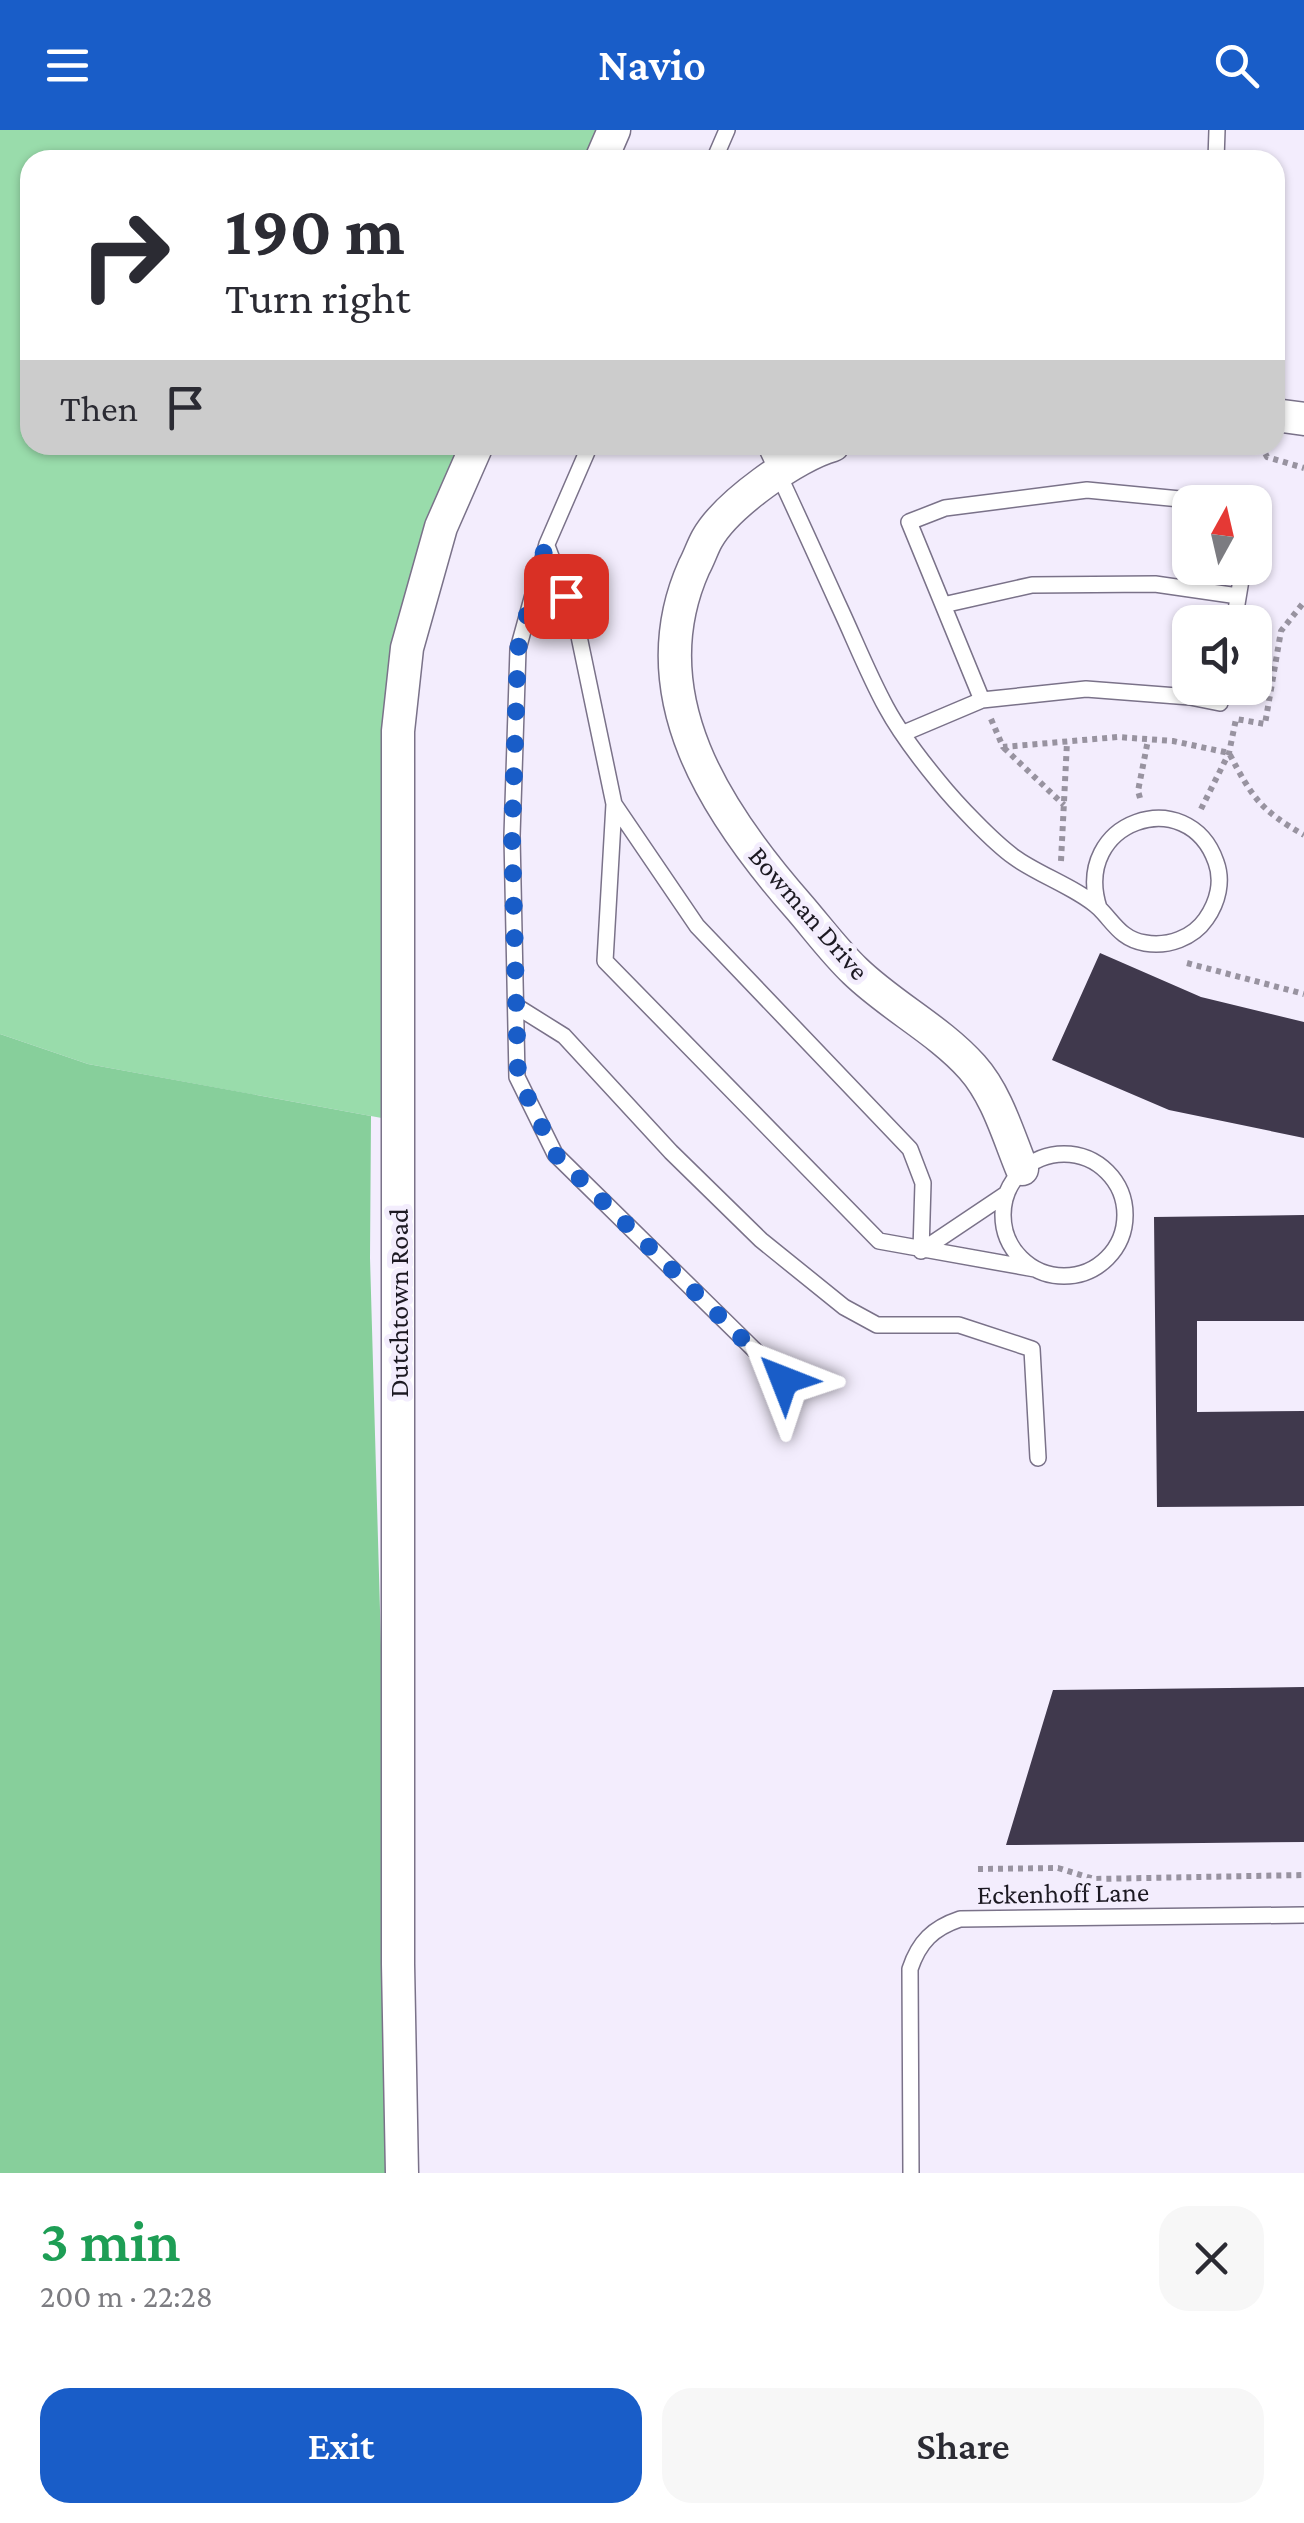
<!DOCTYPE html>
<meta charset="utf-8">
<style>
:root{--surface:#fff;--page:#f7f7f7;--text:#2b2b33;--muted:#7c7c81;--accent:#195dc8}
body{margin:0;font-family:"Crimson Pro",serif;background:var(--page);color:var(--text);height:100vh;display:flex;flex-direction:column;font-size:38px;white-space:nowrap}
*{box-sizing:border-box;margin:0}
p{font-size:32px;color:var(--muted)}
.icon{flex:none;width:55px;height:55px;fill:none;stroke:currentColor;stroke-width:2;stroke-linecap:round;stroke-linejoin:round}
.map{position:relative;height:2043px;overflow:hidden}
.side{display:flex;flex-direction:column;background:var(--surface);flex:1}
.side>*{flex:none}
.hud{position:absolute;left:20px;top:20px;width:1265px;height:305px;border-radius:30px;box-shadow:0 2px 8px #0004;background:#fff;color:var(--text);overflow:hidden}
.needle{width:65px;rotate:8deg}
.controls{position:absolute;left:1172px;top:355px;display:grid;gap:20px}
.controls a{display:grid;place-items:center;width:100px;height:100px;border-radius:20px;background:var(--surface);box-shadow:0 2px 8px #0004;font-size:50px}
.pin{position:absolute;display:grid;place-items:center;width:85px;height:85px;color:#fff;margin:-42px;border-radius:20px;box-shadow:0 5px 15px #0006}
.me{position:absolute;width:110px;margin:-55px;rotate:315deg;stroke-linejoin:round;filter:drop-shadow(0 0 8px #0008)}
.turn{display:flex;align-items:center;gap:35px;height:210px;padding:0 40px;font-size:45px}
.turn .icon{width:130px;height:130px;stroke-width:2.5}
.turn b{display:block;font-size:70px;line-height:85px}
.then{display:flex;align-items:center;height:95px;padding:0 40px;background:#0003;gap:20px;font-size:38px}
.round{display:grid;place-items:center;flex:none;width:105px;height:105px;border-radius:30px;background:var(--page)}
.overview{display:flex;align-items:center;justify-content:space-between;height:170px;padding:0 40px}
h1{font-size:60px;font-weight:600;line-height:75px;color:#1e9e55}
.primary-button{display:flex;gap:20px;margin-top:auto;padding:20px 40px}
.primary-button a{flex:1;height:115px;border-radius:30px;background:var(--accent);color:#fff;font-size:40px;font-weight:600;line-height:115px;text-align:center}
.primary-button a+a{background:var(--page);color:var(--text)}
header{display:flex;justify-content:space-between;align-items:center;height:130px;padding:0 40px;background:var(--accent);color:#fff;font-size:45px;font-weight:600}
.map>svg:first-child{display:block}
</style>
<header><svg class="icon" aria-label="menu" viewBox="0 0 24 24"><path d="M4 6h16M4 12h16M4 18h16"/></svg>Navio<svg class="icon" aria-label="search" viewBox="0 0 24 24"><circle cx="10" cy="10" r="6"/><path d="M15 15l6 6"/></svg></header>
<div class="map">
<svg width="1304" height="2043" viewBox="0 0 1304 2043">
<rect width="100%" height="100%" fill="#f3edfd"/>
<!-- green -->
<path fill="#99dcab" d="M 0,0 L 614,0 L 601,30 L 30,30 L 30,315 L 477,315 L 407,518 L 398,991 L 88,934 L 0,904 Z"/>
<!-- forest -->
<path fill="#87cf9b" d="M 0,904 L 88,934 L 371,986 L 370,1128 L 396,2043 L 0,2043 Z"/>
<!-- building -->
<path fill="#40394d" d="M 1100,823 L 1201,867 L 1304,892 L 1304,1008 L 1169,980 L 1052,930 Z
M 1304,1085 L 1304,1191 L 1197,1191 L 1197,1282 L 1304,1281 L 1304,1376 L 1157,1377 L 1154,1087 Z
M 1304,1557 L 1304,1712 L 1006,1715 L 1053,1560 Z"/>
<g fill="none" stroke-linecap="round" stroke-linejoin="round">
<defs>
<path id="service" d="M 714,30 L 727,0
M 1216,30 L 1217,0
M 590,315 L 547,414 L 518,519 L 512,706 L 517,947 L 555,1024 L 784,1249
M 765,315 C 790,368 814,421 838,474 C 854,508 868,544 886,577 C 900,603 920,629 939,652 C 956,673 992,711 1014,727 C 1037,744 1079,759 1099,778 C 1114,793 1121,809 1145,813 C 1168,817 1193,808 1206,789 C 1218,772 1223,751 1216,732 C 1188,652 1071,691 1099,778
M 547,416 L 576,492 L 614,674 L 605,831 L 879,1111 L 1035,1139
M 943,475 L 1032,455 L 1155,454 L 1238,466
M 1234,492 L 1243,438
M 982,570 L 909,392 L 945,378 L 1087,360 L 1211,372
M 904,603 L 982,570 L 1086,559 L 1190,567 L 1220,573 L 1223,558
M 614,674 L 697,796 L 910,1019 L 923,1053 L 921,1121
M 516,876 L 564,906 L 671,1022 L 761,1110 L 844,1177 L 877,1195 L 959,1195 L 1032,1219 L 1038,1328
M1003 1085a61 61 0 1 1 122 0a61 61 0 1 1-122 0Z
M 921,1121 L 1006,1064
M 911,2043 L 910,1839 C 919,1812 933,1798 960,1789 L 1304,1785"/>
<path id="minor" d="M 601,30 L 614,0
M 1275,285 L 1304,289
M 833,315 C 796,325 726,375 707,409 C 702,418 699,428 694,437 C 637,565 717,684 800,778 C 818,799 835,822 855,841 C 891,876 939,900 972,937 C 997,965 1008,1005 1022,1039
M 402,2043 L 398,1834 L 398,601 L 407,518 L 441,397 L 477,315"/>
</defs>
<!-- service casing -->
<use href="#service" stroke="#7a7289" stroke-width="18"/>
<!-- minor casing -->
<use href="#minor" stroke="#7a7289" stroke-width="35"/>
<!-- path -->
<path stroke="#9893a0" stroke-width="6" stroke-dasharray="5 5" stroke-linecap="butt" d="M 1261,315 L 1267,327 L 1304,338
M 991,589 L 1003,617 L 1118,607 L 1173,611 L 1229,623 C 1252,667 1260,680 1304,705
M 1004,618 L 1064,675
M 1140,668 L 1138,661 L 1148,610
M 1201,679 L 1229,623 L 1236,589 L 1265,594 L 1281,501 L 1304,472
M 1061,731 L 1067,612
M 1187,833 L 1304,864
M 978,1739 L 1058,1738 L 1094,1749 L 1304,1745"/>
<!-- service -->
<use href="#service" stroke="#fff" stroke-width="15"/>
<!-- minor -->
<use href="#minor" stroke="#fff" stroke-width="32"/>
</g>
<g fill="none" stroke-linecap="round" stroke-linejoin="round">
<!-- route -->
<path stroke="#195dc8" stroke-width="18" stroke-dasharray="0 32.4" d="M 566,466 L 546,414 L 518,519 L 512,706 L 518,947 L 555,1024 L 784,1250"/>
</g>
<g text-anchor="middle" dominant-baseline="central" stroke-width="10" stroke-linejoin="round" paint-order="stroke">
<!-- street labels -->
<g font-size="28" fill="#1c1922" stroke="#f3edfd">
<text transform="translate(809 783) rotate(49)">Bowman Drive</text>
<text transform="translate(398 1173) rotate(-90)">Dutchtown Road</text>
<text transform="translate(1063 1763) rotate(-1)">Eckenhoff Lane</text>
</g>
</g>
</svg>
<div class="controls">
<a><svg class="needle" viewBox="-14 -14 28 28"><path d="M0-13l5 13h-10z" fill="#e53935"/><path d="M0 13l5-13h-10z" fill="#7c7c81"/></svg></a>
<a><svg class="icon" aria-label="sound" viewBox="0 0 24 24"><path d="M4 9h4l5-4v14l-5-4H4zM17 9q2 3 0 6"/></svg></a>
</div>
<div class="pin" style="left:566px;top:466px;background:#d93025"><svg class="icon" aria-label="arrive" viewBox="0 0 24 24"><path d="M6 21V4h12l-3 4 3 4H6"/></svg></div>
<svg class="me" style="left:784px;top:1250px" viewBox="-20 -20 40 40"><path d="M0-17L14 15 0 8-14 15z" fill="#195dc8" stroke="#fff" stroke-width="4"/></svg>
<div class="hud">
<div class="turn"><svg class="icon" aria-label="right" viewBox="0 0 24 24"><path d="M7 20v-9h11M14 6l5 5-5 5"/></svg><div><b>190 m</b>Turn right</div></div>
<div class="then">Then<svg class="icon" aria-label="arrive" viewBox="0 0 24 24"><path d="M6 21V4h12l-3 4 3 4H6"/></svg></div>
</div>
</div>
<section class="side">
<div class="overview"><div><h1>3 min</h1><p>200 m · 22:28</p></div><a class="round"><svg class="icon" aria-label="close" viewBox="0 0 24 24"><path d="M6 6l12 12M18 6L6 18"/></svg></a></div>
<div class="primary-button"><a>Exit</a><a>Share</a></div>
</section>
